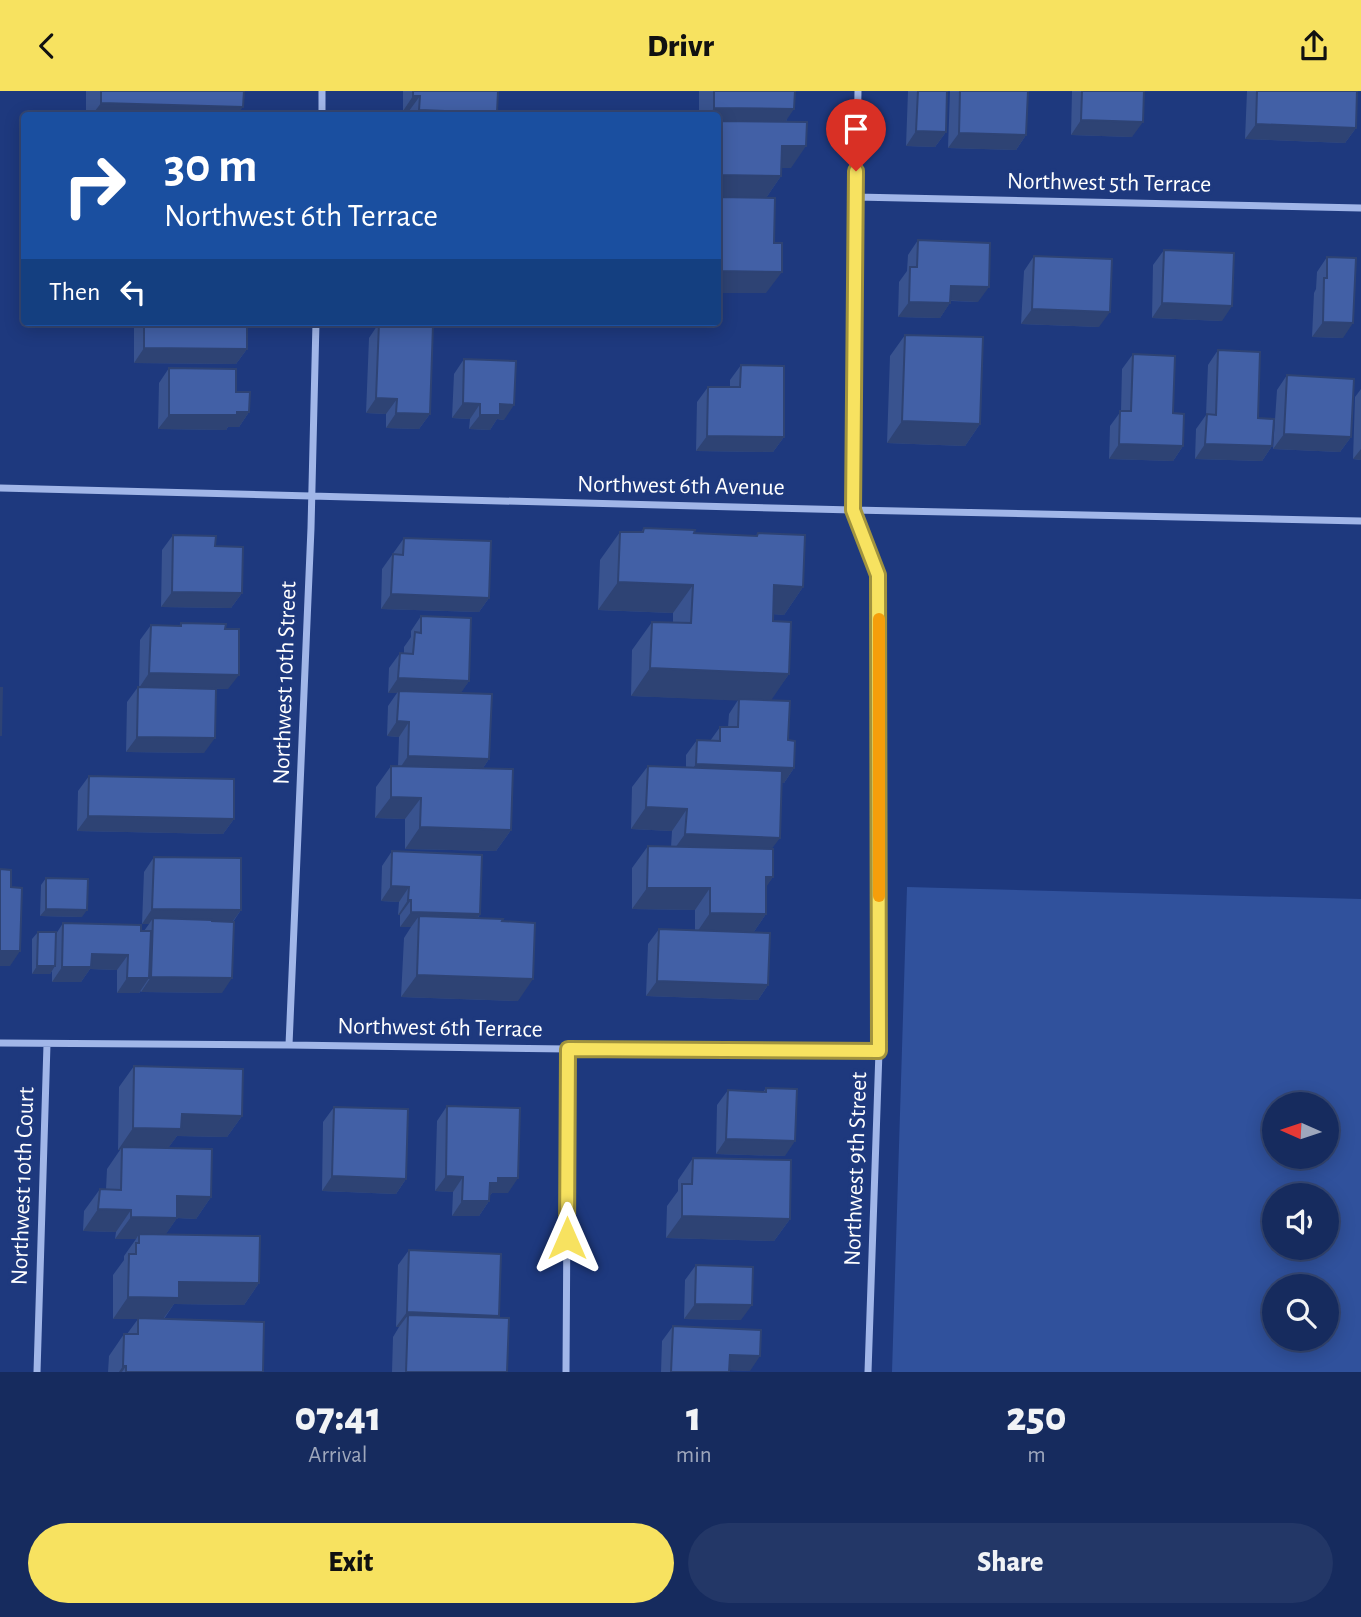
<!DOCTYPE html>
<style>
:root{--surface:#162b5e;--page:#233767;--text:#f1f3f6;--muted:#9ea7bc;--line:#354773;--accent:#f7e260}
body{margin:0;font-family:"Alegreya Sans",sans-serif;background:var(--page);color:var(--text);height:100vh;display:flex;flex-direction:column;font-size:26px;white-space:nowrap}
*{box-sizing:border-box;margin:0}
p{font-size:23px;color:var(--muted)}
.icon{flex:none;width:38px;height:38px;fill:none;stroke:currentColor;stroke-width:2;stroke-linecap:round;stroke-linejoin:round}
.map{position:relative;height:1281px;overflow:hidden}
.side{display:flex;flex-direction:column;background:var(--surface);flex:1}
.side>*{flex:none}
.guide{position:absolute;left:21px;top:21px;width:700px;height:214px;border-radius:7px;box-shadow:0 4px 18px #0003,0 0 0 2px var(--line);background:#1a4fa0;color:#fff;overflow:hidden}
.needle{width:46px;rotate:273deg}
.buttons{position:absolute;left:1262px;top:1001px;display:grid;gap:14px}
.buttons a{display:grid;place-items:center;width:77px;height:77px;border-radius:50%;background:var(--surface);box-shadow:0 4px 18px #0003,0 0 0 2px var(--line);font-size:35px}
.pin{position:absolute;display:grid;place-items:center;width:60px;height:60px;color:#fff;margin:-72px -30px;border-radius:50% 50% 50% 0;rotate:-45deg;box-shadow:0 0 7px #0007}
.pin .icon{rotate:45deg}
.me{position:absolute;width:77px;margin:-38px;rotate:0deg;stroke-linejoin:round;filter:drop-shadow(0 0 5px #0008)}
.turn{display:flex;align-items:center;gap:24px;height:147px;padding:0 28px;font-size:32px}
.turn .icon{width:91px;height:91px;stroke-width:2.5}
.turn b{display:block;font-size:49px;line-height:60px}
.then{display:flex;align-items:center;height:66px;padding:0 28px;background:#0003;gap:14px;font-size:26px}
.eta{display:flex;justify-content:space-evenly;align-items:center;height:119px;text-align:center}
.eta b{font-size:42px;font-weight:800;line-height:49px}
.cta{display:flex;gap:14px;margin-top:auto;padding:14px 28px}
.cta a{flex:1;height:80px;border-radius:42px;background:var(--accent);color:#111;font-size:28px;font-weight:800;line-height:80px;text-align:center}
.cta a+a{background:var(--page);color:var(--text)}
header{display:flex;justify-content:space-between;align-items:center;height:91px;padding:0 28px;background:var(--accent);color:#111;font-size:32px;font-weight:800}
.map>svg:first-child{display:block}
</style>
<header><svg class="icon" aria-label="back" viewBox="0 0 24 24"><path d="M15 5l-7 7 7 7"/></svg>Drivr<svg class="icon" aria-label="share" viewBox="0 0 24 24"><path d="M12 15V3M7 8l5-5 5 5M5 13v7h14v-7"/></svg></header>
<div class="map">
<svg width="1361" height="1281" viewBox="0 0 1361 1281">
<rect width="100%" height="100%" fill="#1e397e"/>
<!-- green -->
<path fill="#30519c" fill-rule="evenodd" d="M 907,796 L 1361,808 L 1361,1281 L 892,1281 ZM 1274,1013 L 1326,1013 L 1326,1066 L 1274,1066 ZM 1274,1104 L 1326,1104 L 1326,1157 L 1274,1157 ZM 1274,1195 L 1326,1195 L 1326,1248 L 1274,1248 Z"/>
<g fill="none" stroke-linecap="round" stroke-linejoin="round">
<!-- minor -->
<path stroke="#a1b6e8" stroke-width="7" d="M 858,0 L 856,106 L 853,419 L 879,484 L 879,960 L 868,1281
M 322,24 L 322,0
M 856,106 L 1361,117
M 0,397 L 853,419 L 1361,430
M 0,952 L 289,954 L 568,958 L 879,960
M 289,954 L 311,437 L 316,231
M 37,1281 L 47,953
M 566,1281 L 568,958"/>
</g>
<!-- wall -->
<path fill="#39538f" d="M 86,0 L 244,0 L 237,24 L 86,24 Z
M 403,0 L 498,0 L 496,24 L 409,24 L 409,20 L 403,20 Z
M 699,0 L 795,0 L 786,31 L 791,77 L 781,77 L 781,85 L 766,107 L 766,202 L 718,202 L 718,24 L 699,24 Z
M 908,0 L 947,0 L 946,41 L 935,56 L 906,55 Z
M 950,0 L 1028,0 L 1026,44 L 1016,59 L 948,57 Z
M 1072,0 L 1144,0 L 1132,46 L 1071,44 Z
M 1247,0 L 1357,0 L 1356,37 L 1345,52 L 1245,48 Z
M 918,149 L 978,211 L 951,210 L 940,227 L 898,226 L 899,191 L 907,180 L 908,164 Z
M 1164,159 L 1222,230 L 1152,227 L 1153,174 Z
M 1034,165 L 1099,236 L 1021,233 L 1024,180 Z
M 1327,166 L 1343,247 L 1312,246 L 1314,202 L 1316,198 L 1317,181 Z
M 134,231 L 247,231 L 247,258 L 236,273 L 134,272 Z
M 379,232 L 430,323 L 419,338 L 386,337 L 386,323 L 366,322 L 369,247 Z
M 905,244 L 980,333 L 965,355 L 887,352 L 890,265 Z
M 1218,259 L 1272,355 L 1262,370 L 1195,368 L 1196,338 L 1206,324 L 1208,274 Z
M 1133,263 L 1173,322 L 1183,355 L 1173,370 L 1109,368 L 1110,335 L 1121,320 L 1122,278 Z
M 464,268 L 504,329 L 497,328 L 490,339 L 469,338 L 470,328 L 452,327 L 454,283 Z
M 741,274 L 784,346 L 773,361 L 696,360 L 697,311 L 708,296 L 730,296 L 730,289 Z
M 169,277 L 236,301 L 249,321 L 239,336 L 228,336 L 226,339 L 158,338 L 159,292 Z
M 1287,284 L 1351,346 L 1340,361 L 1273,358 L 1277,299 Z
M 1361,298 L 1361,369 L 1353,368 L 1355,306 Z
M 644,437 L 694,442 L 756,445 L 758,442 L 803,496 L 784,524 L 773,523 L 773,530 L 789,583 L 770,609 L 788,649 L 794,677 L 784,692 L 782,692 L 772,758 L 773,786 L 766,795 L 766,823 L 753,842 L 768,894 L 758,909 L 646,905 L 648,853 L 659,838 L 695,839 L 695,819 L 632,818 L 632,777 L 648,755 L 671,756 L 672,740 L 631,738 L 632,696 L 648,675 L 686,676 L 686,664 L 697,649 L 710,650 L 720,636 L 728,636 L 729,623 L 738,609 L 631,605 L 632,559 L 652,531 L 673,532 L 673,522 L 598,519 L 600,469 L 620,441 L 641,441 Z
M 173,444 L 215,455 L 242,502 L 231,517 L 161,516 L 162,459 Z
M 404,447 L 489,507 L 479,521 L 381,518 L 382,478 Z
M 421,525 L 469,590 L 460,602 L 489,668 L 483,677 L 511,739 L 496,760 L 405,758 L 405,728 L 375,727 L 376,696 L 391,675 L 398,675 L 399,646 L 387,645 L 388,615 L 397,602 L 388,602 L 389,577 L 400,562 L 404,562 L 404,556 L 411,546 L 411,540 Z
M 181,532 L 228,598 L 216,598 L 204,662 L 126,661 L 127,611 L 138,596 L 139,596 L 140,549 L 151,534 L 179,535 Z
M 89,685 L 234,728 L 223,743 L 77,740 L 78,700 Z
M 392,760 L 480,823 L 478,827 L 518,910 L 401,906 L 404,847 L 411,836 L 400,836 L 400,824 L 398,824 L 399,811 L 381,810 L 382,775 Z
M 154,766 L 241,819 L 233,831 L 222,902 L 141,901 L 141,900 L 139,902 L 117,902 L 117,879 L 90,878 L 81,891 L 52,891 L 52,880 L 50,883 L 32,883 L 32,848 L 38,841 L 56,843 L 63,832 L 144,840 L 149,833 L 142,833 L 144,781 Z
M 46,787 L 82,826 L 40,825 L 41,794 Z
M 134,975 L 242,1025 L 227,1046 L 177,1045 L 168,1057 L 211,1106 L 196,1128 L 177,1127 L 165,1144 L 259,1192 L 244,1214 L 174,1213 L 164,1228 L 263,1281 L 108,1281 L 109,1265 L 124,1243 L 127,1243 L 138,1228 L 113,1228 L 113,1184 L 124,1169 L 124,1165 L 136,1148 L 115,1148 L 116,1141 L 83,1140 L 84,1120 L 100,1098 L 106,1098 L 107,1078 L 120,1059 L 118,1059 L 119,996 Z
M 766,997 L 785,1065 L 716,1063 L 717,1014 L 728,999 L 763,1001 Z
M 447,1015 L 508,1102 L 492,1102 L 489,1105 L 489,1110 L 479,1125 L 452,1125 L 453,1101 L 435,1100 L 437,1030 Z
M 334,1016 L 406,1088 L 396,1103 L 322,1100 L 323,1031 Z
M 693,1067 L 790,1128 L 774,1150 L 666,1147 L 667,1115 L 678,1100 L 678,1089 Z
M 409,1159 L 499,1225 L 497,1227 L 507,1281 L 392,1281 L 393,1246 L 399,1236 L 396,1236 L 398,1174 Z
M 696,1174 L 741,1229 L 684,1228 L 685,1189 Z
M 673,1235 L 750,1280 L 729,1279 L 729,1281 L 661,1281 L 662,1250 Z"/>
<!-- shaded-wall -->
<path fill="#2e4374" d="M 413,5 L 420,5 L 409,20 L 403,20 Z
M 101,12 L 243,16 L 237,24 L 92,24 Z
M 714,17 L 794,18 L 779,40 L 718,39 L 718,24 L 709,24 Z
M 419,19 L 497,22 L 496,24 L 416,24 Z
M 1081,29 L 1143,31 L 1132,46 L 1071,44 Z
M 1256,33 L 1356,37 L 1345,52 L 1245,48 Z
M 916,40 L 946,41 L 935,56 L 906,55 Z
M 959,42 L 1026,44 L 1016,59 L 948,57 Z
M 782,55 L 806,55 L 791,77 L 766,77 Z
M 718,84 L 781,85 L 766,107 L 718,106 Z
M 718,180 L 782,181 L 766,202 L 718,202 Z
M 951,195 L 989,196 L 978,211 L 941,209 Z
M 909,211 L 950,212 L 940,227 L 898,226 Z
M 1162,212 L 1232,215 L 1222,230 L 1152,227 Z
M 1032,218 L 1110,221 L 1099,236 L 1021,233 Z
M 1323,231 L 1353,232 L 1343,247 L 1312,246 Z
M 144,257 L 247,258 L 236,273 L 134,272 Z
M 376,307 L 397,308 L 386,323 L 366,322 Z
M 463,312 L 480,313 L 470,328 L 452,327 Z
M 500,313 L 514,314 L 504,329 L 497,328 L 490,339 L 469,338 L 480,324 Z
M 237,321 L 249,321 L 239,336 L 228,336 L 226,339 L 158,338 L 169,324 Z
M 396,322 L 430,323 L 419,338 L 386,337 Z
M 902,330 L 980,333 L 965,355 L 887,352 Z
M 1284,343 L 1351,346 L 1340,361 L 1273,358 Z
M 707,345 L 784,346 L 773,361 L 696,360 Z
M 1119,353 L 1183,355 L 1173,370 L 1109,368 Z
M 1205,353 L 1272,355 L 1262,370 L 1195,368 Z
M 1361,358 L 1361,369 L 1353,368 Z
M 618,491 L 693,494 L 673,522 L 598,519 Z
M 774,494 L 803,496 L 784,524 L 754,522 Z
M 172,501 L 242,502 L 231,517 L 161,516 Z
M 391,503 L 489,507 L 479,521 L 381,518 Z
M 650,577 L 789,583 L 770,611 L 631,605 Z
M 149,582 L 239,584 L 228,598 L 139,597 Z
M 398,587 L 469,590 L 459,605 L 399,600 L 397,602 L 388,602 Z
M 397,630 L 409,631 L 399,646 L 387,645 Z
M 137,646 L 215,647 L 204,662 L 126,661 Z
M 408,665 L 489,668 L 479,683 L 398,680 Z
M 696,673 L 794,677 L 784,692 L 685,688 Z
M 391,706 L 421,707 L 405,728 L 375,727 Z
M 646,716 L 687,718 L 672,740 L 631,738 Z
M 88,725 L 234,728 L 223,743 L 77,740 Z
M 420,736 L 511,739 L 496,760 L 405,758 Z
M 685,743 L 780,747 L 764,768 L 670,764 Z
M 766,786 L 773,786 L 758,808 Z
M 391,795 L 409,796 L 399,811 L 381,810 Z
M 647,797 L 710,797 L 695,819 L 632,818 Z
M 408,809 L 411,809 L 400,824 L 398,824 Z
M 46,818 L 87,819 L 82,826 L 40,825 Z
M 152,818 L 241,819 L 230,834 L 153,827 L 149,833 L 142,833 Z
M 411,821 L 480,823 L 470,838 L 419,825 L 411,836 L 400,836 Z
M 710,822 L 766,823 L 751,845 L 695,844 Z
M 0,860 L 20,860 L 10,875 L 0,875 Z
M 92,863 L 128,864 L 117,879 L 90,878 L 81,891 L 52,891 L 62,876 Z
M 37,875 L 55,875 L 50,883 L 32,883 Z
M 417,884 L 533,888 L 518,910 L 401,906 Z
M 151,886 L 232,887 L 222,902 L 141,901 Z
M 127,887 L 149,887 L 139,902 L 117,902 Z
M 657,890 L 768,894 L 758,909 L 646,905 Z
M 182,1023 L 242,1025 L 227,1046 L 177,1045 L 166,1060 L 122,1056 L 120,1059 L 118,1059 L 133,1037 Z
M 726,1048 L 795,1050 L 785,1065 L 716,1063 Z
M 332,1085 L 406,1088 L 396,1103 L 322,1100 Z
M 446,1085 L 463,1086 L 453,1101 L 435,1100 Z
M 498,1087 L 518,1087 L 508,1102 L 492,1102 L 488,1107 L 490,1092 Z
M 177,1105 L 211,1106 L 196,1128 L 177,1127 L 162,1149 L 139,1143 L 136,1148 L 115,1148 L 131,1126 Z
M 462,1110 L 489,1110 L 479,1125 L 452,1125 Z
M 98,1118 L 131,1119 L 116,1141 L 83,1140 Z
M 682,1125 L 790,1128 L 774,1150 L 666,1147 Z
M 179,1191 L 259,1192 L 244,1214 L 174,1213 L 163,1228 L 113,1228 L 128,1206 Z
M 695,1213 L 752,1214 L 741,1229 L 684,1228 Z
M 407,1221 L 499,1225 L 489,1239 L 408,1224 L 399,1236 L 396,1236 Z
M 730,1264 L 760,1265 L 750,1280 L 719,1279 Z
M 123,1275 L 126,1275 L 122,1281 L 119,1281 Z"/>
<!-- building -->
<path fill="#4260a6" stroke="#2e4374" stroke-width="2" d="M 101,0 L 244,0 L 243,16 L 101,12 Z
M 413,0 L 498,0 L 497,22 L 419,19 L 420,5 L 413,5 Z
M 714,0 L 795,0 L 794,18 L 714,17 Z
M 918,0 L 947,0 L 946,41 L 916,40 Z
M 960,0 L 1028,0 L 1026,44 L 959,42 Z
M 1082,0 L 1144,0 L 1143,31 L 1081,29 Z
M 1257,0 L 1357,0 L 1356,37 L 1256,33 Z
M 718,30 L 807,31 L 806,55 L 782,55 L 781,85 L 718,84 Z
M 718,106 L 775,107 L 774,152 L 782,152 L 782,181 L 718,180 Z
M 918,149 L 990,152 L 989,196 L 951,195 L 950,212 L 909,211 L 910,176 L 917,176 Z
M 1164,159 L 1234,162 L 1232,215 L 1162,212 Z
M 1034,165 L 1112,168 L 1110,221 L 1032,218 Z
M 1327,166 L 1356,167 L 1353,232 L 1323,231 L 1324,187 L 1327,187 Z
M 144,231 L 247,231 L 247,258 L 144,257 Z
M 379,232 L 433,234 L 430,323 L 396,322 L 397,308 L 376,307 Z
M 905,244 L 983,246 L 980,333 L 902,330 Z
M 1218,259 L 1260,261 L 1258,327 L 1274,328 L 1272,355 L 1205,353 L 1207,323 L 1216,324 Z
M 1133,263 L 1175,265 L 1173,322 L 1184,323 L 1183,355 L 1119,353 L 1120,320 L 1131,320 Z
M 464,268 L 516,270 L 514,314 L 500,313 L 500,324 L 480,324 L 480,313 L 463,312 Z
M 741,274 L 784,275 L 784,346 L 707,345 L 708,296 L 740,296 Z
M 169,277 L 236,278 L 236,301 L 250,301 L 249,321 L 237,321 L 237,324 L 169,324 Z
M 1287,284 L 1354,288 L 1351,346 L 1284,343 Z
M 644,437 L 695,439 L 694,442 L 757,445 L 758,442 L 805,444 L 803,496 L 774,494 L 773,530 L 791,531 L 789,583 L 650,577 L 652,531 L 691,532 L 693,494 L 618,491 L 620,441 L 643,441 Z
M 173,444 L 216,445 L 215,455 L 243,456 L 242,502 L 172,501 Z
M 404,447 L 491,450 L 489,507 L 391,503 L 393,463 L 403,464 Z
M 421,525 L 471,527 L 469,590 L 398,587 L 400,562 L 413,563 L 415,541 L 421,542 Z
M 181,532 L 226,533 L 225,538 L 239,538 L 239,584 L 149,582 L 151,534 L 181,535 Z
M 138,596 L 216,598 L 215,647 L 137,646 Z
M 0,597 L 2,597 L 1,644 L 0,644 Z
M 399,600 L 492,603 L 489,668 L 408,665 L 409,631 L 397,630 Z
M 739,608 L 790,610 L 788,649 L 795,650 L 794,677 L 696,673 L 697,649 L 720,650 L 720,636 L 738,636 Z
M 391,675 L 513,678 L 511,739 L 420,736 L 421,707 L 391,706 Z
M 648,675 L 782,680 L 780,747 L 685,743 L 687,718 L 646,716 Z
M 89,685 L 234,688 L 234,728 L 88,725 Z
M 648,755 L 773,758 L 773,786 L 766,786 L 766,823 L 710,822 L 710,797 L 647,797 Z
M 392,760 L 482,764 L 480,823 L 411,821 L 411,809 L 408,809 L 409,796 L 391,795 Z
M 154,766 L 241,767 L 241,819 L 152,818 Z
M 0,778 L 11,779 L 11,796 L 22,797 L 20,860 L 0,860 Z
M 46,787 L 88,788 L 87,819 L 46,818 Z
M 419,825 L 503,828 L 502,830 L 535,832 L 533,888 L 417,884 Z
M 153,827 L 212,829 L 212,830 L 234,831 L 232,887 L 151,886 Z
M 63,832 L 141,834 L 141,840 L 151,840 L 149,887 L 127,887 L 128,864 L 92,863 L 91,876 L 62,876 Z
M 659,838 L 770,842 L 768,894 L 657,890 Z
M 38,841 L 56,841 L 55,875 L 37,875 Z
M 134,975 L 243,978 L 242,1025 L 182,1023 L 181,1038 L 133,1037 Z
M 766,997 L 797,998 L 795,1050 L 726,1048 L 728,999 L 766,1001 Z
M 447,1015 L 520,1017 L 518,1087 L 498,1087 L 498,1092 L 490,1092 L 489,1110 L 462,1110 L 463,1086 L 446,1085 Z
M 334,1016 L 408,1018 L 406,1088 L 332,1085 Z
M 122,1056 L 212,1058 L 211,1106 L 177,1105 L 177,1127 L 131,1126 L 131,1119 L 98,1118 L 100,1098 L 121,1099 Z
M 693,1067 L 791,1069 L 790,1128 L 682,1125 L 682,1093 L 692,1093 Z
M 139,1143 L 260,1145 L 259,1192 L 179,1191 L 179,1207 L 128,1206 L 129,1163 L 136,1163 L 136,1152 L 139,1152 Z
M 409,1159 L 501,1163 L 499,1225 L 407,1221 Z
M 696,1174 L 753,1176 L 752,1214 L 695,1213 Z
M 408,1224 L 509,1227 L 507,1281 L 406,1281 Z
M 138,1227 L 264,1231 L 263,1281 L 126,1281 L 126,1275 L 123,1275 L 124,1243 L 138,1243 Z
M 673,1235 L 761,1239 L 760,1265 L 730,1264 L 729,1281 L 671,1281 Z"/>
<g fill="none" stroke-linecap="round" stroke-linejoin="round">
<defs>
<path id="route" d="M 567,1147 L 568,958 L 879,960 L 878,484 L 853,419 L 856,80"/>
</defs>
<!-- route casing -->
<use href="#route" stroke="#a1933e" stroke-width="18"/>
<!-- route -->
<use href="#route" stroke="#f7e260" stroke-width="12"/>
<!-- slow -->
<path stroke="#f59e0b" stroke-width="12" d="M 879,528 L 879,805"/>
</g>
<g text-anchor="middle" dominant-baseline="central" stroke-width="7" stroke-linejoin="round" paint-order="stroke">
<!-- street labels -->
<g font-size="24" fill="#fff" stroke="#1e397e">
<text transform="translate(1109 92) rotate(1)">Northwest 5th Terrace</text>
<text transform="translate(681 395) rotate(1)">Northwest 6th Avenue</text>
<text transform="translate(285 592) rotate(-88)">Northwest 10th Street</text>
<text transform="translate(440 937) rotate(1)">Northwest 6th Terrace</text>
<text transform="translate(856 1078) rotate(-88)">Northwest 9th Street</text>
<text transform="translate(23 1095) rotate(-88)">Northwest 10th Court</text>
</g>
</g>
</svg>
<div class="buttons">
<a><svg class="needle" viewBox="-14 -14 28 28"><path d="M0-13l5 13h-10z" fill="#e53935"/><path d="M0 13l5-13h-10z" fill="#9ea7bc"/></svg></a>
<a><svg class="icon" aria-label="sound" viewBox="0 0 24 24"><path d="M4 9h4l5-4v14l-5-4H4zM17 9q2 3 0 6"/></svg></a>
<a><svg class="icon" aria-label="search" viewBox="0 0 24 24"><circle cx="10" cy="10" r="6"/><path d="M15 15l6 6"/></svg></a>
</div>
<div class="pin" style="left:856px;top:80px;background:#d93025"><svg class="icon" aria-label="arrive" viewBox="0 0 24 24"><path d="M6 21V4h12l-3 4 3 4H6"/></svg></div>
<svg class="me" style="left:567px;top:1147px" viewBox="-20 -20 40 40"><path d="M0-17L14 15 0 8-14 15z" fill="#f7e260" stroke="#fff" stroke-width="4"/></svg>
<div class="guide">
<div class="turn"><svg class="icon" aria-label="right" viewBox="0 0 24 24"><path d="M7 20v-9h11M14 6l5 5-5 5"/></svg><div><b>30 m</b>Northwest 6th Terrace</div></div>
<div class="then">Then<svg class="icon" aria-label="left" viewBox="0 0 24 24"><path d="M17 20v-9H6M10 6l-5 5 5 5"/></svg></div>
</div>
</div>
<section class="side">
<div class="eta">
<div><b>07:41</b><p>Arrival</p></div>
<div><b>1</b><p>min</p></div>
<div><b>250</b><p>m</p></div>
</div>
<div class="cta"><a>Exit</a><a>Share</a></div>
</section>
